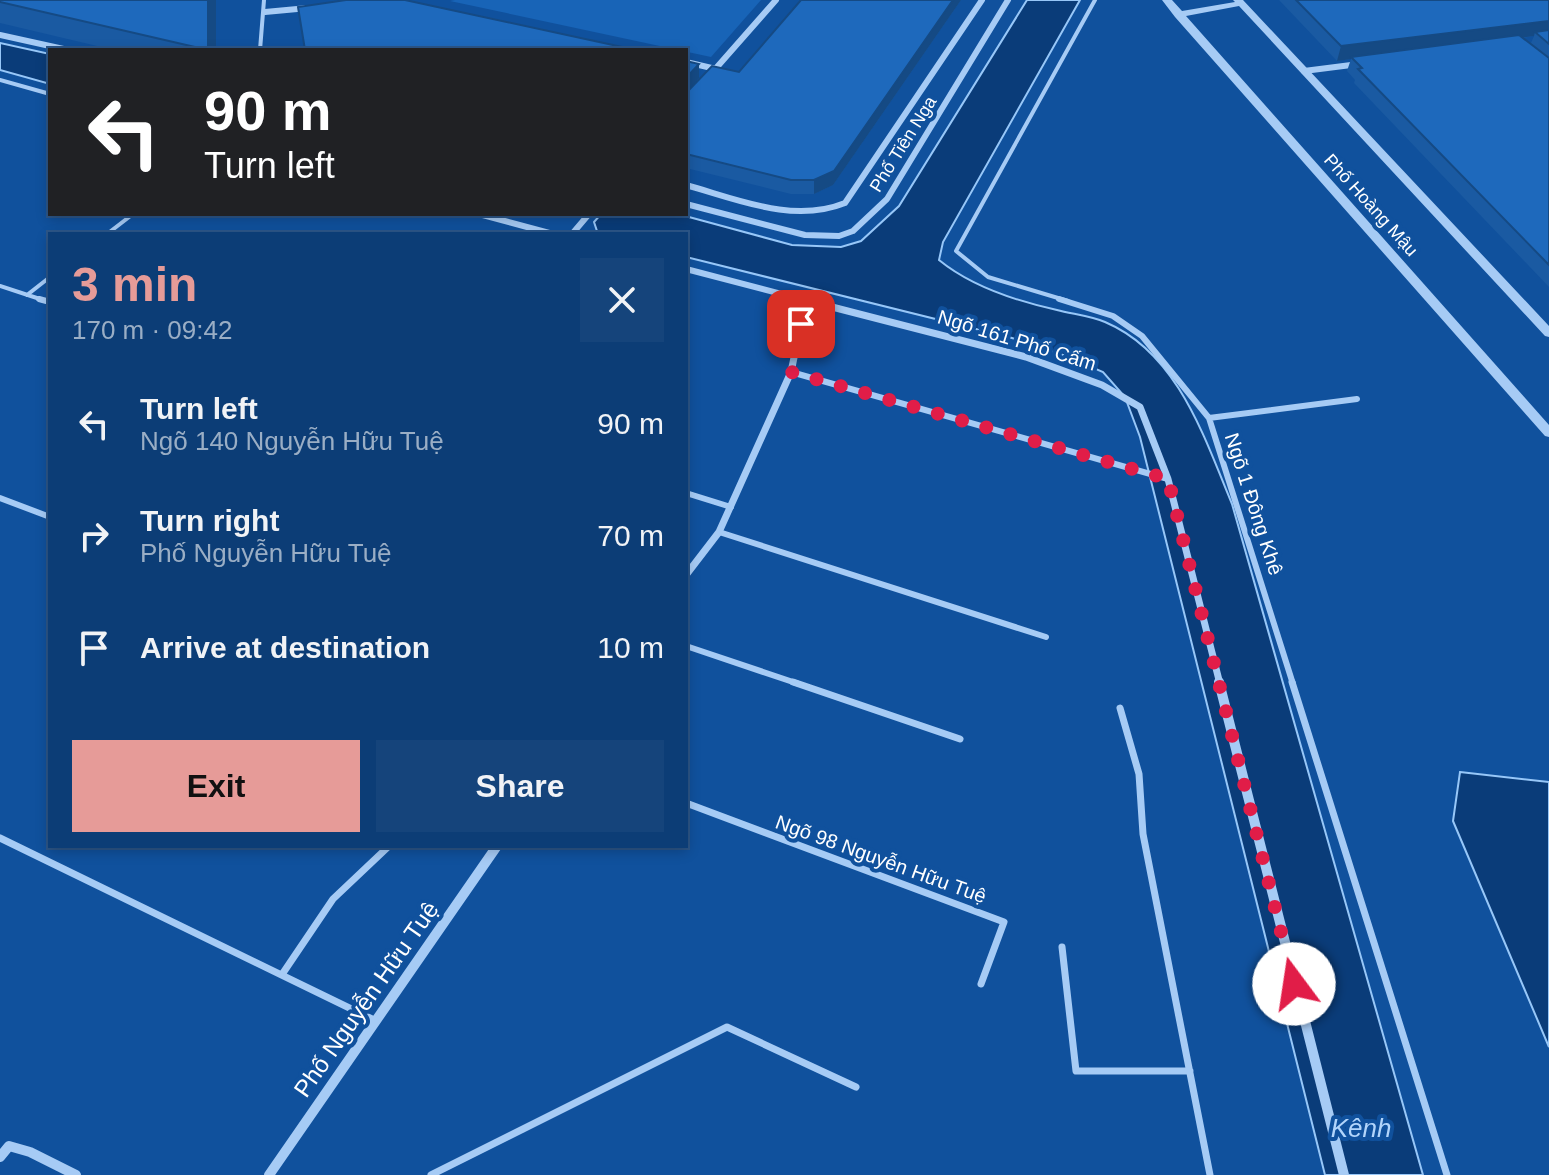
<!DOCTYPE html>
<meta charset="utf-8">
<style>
:root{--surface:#0c3d76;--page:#15447b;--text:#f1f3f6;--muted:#9aaec5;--line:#2c5688;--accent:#e69b98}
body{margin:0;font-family:Arial,sans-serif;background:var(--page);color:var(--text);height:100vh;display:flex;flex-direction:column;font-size:30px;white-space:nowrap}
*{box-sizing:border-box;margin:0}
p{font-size:26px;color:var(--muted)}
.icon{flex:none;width:44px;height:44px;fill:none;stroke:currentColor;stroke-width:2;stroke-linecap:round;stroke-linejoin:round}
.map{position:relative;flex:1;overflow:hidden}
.sheet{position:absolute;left:48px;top:232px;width:640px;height:616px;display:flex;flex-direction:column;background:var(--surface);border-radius:0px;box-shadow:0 4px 12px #0003,0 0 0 2px var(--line)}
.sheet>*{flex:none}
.top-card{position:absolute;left:48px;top:48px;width:640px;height:168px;border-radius:0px;box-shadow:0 4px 12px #0003,0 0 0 2px var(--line);background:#202124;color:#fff;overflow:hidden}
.pin{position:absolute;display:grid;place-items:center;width:68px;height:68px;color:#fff;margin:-34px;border-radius:16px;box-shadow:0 4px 12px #0006}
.me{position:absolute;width:88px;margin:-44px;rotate:346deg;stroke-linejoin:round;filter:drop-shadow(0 0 6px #0008)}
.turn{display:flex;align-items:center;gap:28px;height:168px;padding:0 24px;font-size:36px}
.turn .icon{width:104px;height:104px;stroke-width:2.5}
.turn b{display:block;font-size:56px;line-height:68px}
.round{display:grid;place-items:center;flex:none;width:84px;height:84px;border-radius:0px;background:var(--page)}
.summary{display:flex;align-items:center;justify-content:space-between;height:136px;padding:0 24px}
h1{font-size:48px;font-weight:700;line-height:60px;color:var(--accent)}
.primary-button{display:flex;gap:16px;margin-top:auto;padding:16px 24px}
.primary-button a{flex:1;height:92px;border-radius:0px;background:var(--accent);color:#111;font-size:32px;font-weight:700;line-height:92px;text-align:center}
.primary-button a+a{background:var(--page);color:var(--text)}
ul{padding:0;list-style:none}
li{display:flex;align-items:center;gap:24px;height:112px;padding:0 24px}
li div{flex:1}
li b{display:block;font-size:30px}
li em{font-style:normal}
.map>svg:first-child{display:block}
</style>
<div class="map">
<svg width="1549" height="1175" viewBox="0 0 1549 1175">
<rect width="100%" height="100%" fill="#10519d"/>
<!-- green -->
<path fill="#1864b7" d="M 761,0 L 711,57 L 450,1 L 455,0 Z"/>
<!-- water -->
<path fill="#0a3c79" stroke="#97c7f8" stroke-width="2" d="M 1027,0 L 1080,0 L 943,242 L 939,260 C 972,287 1016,301 1057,310 C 1072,314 1091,316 1105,322 C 1178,353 1204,437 1232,504 L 1423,1175 L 1325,1175 L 1140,437 L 1125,397 L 1103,372 L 1066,356 L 1012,338 L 686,257 L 686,234 L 597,231 L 594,222 L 601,214 L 678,214 L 792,245 L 841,247 L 861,241 L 899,206 Z
M 0,43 L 50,54 L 50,84 L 0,70 Z
M 1460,772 L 1549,782 L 1549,1047 L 1453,821 Z"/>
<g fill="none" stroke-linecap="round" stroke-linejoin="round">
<!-- service-far2 -->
<path stroke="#a6cbf5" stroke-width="4" d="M 260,50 L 264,0
M 0,80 L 50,94
M 107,234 L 133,214
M 0,286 L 46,301
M 27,295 L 50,277
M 1068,301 L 988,277 L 956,251 L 1095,0"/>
<!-- service-far1 -->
<path stroke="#a6cbf5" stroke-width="6" d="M 39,299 L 50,302
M 1059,299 L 1113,316 L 1142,336 L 1209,418 L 1293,684
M 791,372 L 1168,479
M 1209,418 L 1357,399
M 686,493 L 731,507
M 0,498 L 50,517
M 719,532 L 1046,637
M 686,646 L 799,684"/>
<!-- service -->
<path stroke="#a6cbf5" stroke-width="7" d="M 793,682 L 960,739
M 1292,682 L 1447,1175
M 1120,708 L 1139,774 L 1143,834 L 1210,1175
M 686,803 L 1004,922 L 981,984
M 0,838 L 374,1020
M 1062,947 L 1076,1071 L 1190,1071
M 283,973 L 333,899 L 389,846
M 431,1175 L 727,1027 L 856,1087"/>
<!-- minor-far2 -->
<path stroke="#a6cbf5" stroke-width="6" d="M 265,12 L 308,8
M 0,35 L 68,50
M 686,62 L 716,69
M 1304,71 L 1359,64
M 710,75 L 776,0
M 686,185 C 737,199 793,224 845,203 L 982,0
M 686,204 L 805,235 L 839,236 L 853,231 L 887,199 L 1008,0
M 479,214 L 553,234
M 572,234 L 589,214
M 686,269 L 808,301"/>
<!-- minor-far1 -->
<path stroke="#a6cbf5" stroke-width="7" d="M 801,299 L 1026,357 L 1102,385 L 1140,407 L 1168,479 L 1220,684
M 686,575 L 719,532 L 791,372 L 806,300"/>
<!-- minor -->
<path stroke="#a6cbf5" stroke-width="10" d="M 1219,682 L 1344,1175
M 0,1157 L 9,1146 L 30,1152 L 76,1175
M 269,1175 L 497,846"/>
<!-- tertiary -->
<path fill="#a6cbf5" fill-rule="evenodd" d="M 1162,0 L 1172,0 L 1182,11 L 1235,2 L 1233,0 L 1243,0 L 1549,326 L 1549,337 L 1545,336 L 1239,6 L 1186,16 L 1549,425 L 1549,437 L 1545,436 L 1175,17 Z"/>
</g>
<!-- wall -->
<path fill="#1a5aa2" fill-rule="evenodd" d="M 0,0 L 216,0 L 216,50 L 114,50 L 0,23 Z
M 801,0 L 961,0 L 833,185 L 814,194 L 791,194 L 686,168 L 686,61 L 699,64 L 699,78 L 686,93 L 739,72 Z
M 1279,0 L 1549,0 L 1549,287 L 1354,83 L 1355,80 L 1347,71 L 1351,59 L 1337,61 ZM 1534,36 L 1531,43 L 1523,38 Z"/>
<!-- shaded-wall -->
<path fill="#154a84" d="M 208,0 L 216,0 L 216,50 L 208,50 Z
M 953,0 L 961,0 L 833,185 L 814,194 L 814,180 Z
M 1549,21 L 1549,34 L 1535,32 L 1534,36 L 1353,59 L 1351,57 L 1351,59 L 1337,61 L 1341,46 Z
M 699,64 L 699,78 L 686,93 L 686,78 Z"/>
<!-- building -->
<path fill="#1e69bc" stroke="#154a84" stroke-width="2" d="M 0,0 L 208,0 L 208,50 L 0,2 Z
M 346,0 L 405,0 L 636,50 L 305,50 L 298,7 Z
M 801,0 L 953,0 L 834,171 L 814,180 L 791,180 L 686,154 L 686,93 L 712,66 L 739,72 Z
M 1296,0 L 1549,0 L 1549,21 L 1341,46 Z
M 1549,30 L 1549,44 L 1535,32 Z
M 1519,35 L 1549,58 L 1549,265 L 1358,69 L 1362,68 L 1351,57 Z
M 686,61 L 699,64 L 686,78 Z"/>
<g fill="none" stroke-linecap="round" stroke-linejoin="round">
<!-- route -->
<path stroke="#e11d48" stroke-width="14" stroke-dasharray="0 25.2" d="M 801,324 L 791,372 L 1168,479 L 1294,984"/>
</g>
<g text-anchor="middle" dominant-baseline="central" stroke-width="8" stroke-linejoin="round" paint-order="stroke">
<!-- far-street labels -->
<g font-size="18" fill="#fff" stroke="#10519d">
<text transform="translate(903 144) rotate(-58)">Phố Tiên Nga</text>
<text transform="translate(1371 205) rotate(48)">Phố Hoàng Mậu</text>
</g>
<!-- street labels -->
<g font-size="20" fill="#fff" stroke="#10519d">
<text transform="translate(1017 340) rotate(17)">Ngõ 161 Phố Cấm</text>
<text transform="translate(1254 504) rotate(72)">Ngõ 1 Đông Khê</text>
<text transform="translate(881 859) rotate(20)">Ngõ 98 Nguyễn Hữu Tuệ</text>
</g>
<!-- near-street labels -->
<g font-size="24" fill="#fff" stroke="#10519d">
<text transform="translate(366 999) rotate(-55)">Phố Nguyễn Hữu Tuệ</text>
</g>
<!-- near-water labels -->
<g font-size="26" font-style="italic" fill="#b2d5fb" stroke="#10519d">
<text x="1361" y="1128">Kênh</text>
</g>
</g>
</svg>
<div class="pin" style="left:801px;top:324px;background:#d93025"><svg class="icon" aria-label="arrive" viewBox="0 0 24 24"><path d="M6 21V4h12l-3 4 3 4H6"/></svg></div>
<svg class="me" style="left:1294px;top:984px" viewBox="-20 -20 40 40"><circle r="19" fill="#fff"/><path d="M0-13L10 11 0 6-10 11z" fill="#e11d48"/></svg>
<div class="top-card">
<div class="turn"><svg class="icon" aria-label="left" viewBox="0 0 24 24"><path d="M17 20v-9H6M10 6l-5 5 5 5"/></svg><div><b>90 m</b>Turn left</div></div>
</div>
<section class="sheet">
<div class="summary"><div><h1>3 min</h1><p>170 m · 09:42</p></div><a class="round"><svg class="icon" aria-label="close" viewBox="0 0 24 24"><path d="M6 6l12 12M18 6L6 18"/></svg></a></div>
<ul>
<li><svg class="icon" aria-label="left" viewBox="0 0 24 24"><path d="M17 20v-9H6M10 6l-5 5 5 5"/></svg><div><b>Turn left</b><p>Ngõ 140 Nguyễn Hữu Tuệ</p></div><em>90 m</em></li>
<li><svg class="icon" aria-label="right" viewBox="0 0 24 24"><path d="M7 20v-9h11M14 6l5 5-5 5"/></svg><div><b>Turn right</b><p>Phố Nguyễn Hữu Tuệ</p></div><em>70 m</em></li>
<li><svg class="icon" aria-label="arrive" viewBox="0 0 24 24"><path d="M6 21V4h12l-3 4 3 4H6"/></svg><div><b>Arrive at destination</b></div><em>10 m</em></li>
</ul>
<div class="primary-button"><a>Exit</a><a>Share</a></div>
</section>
</div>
